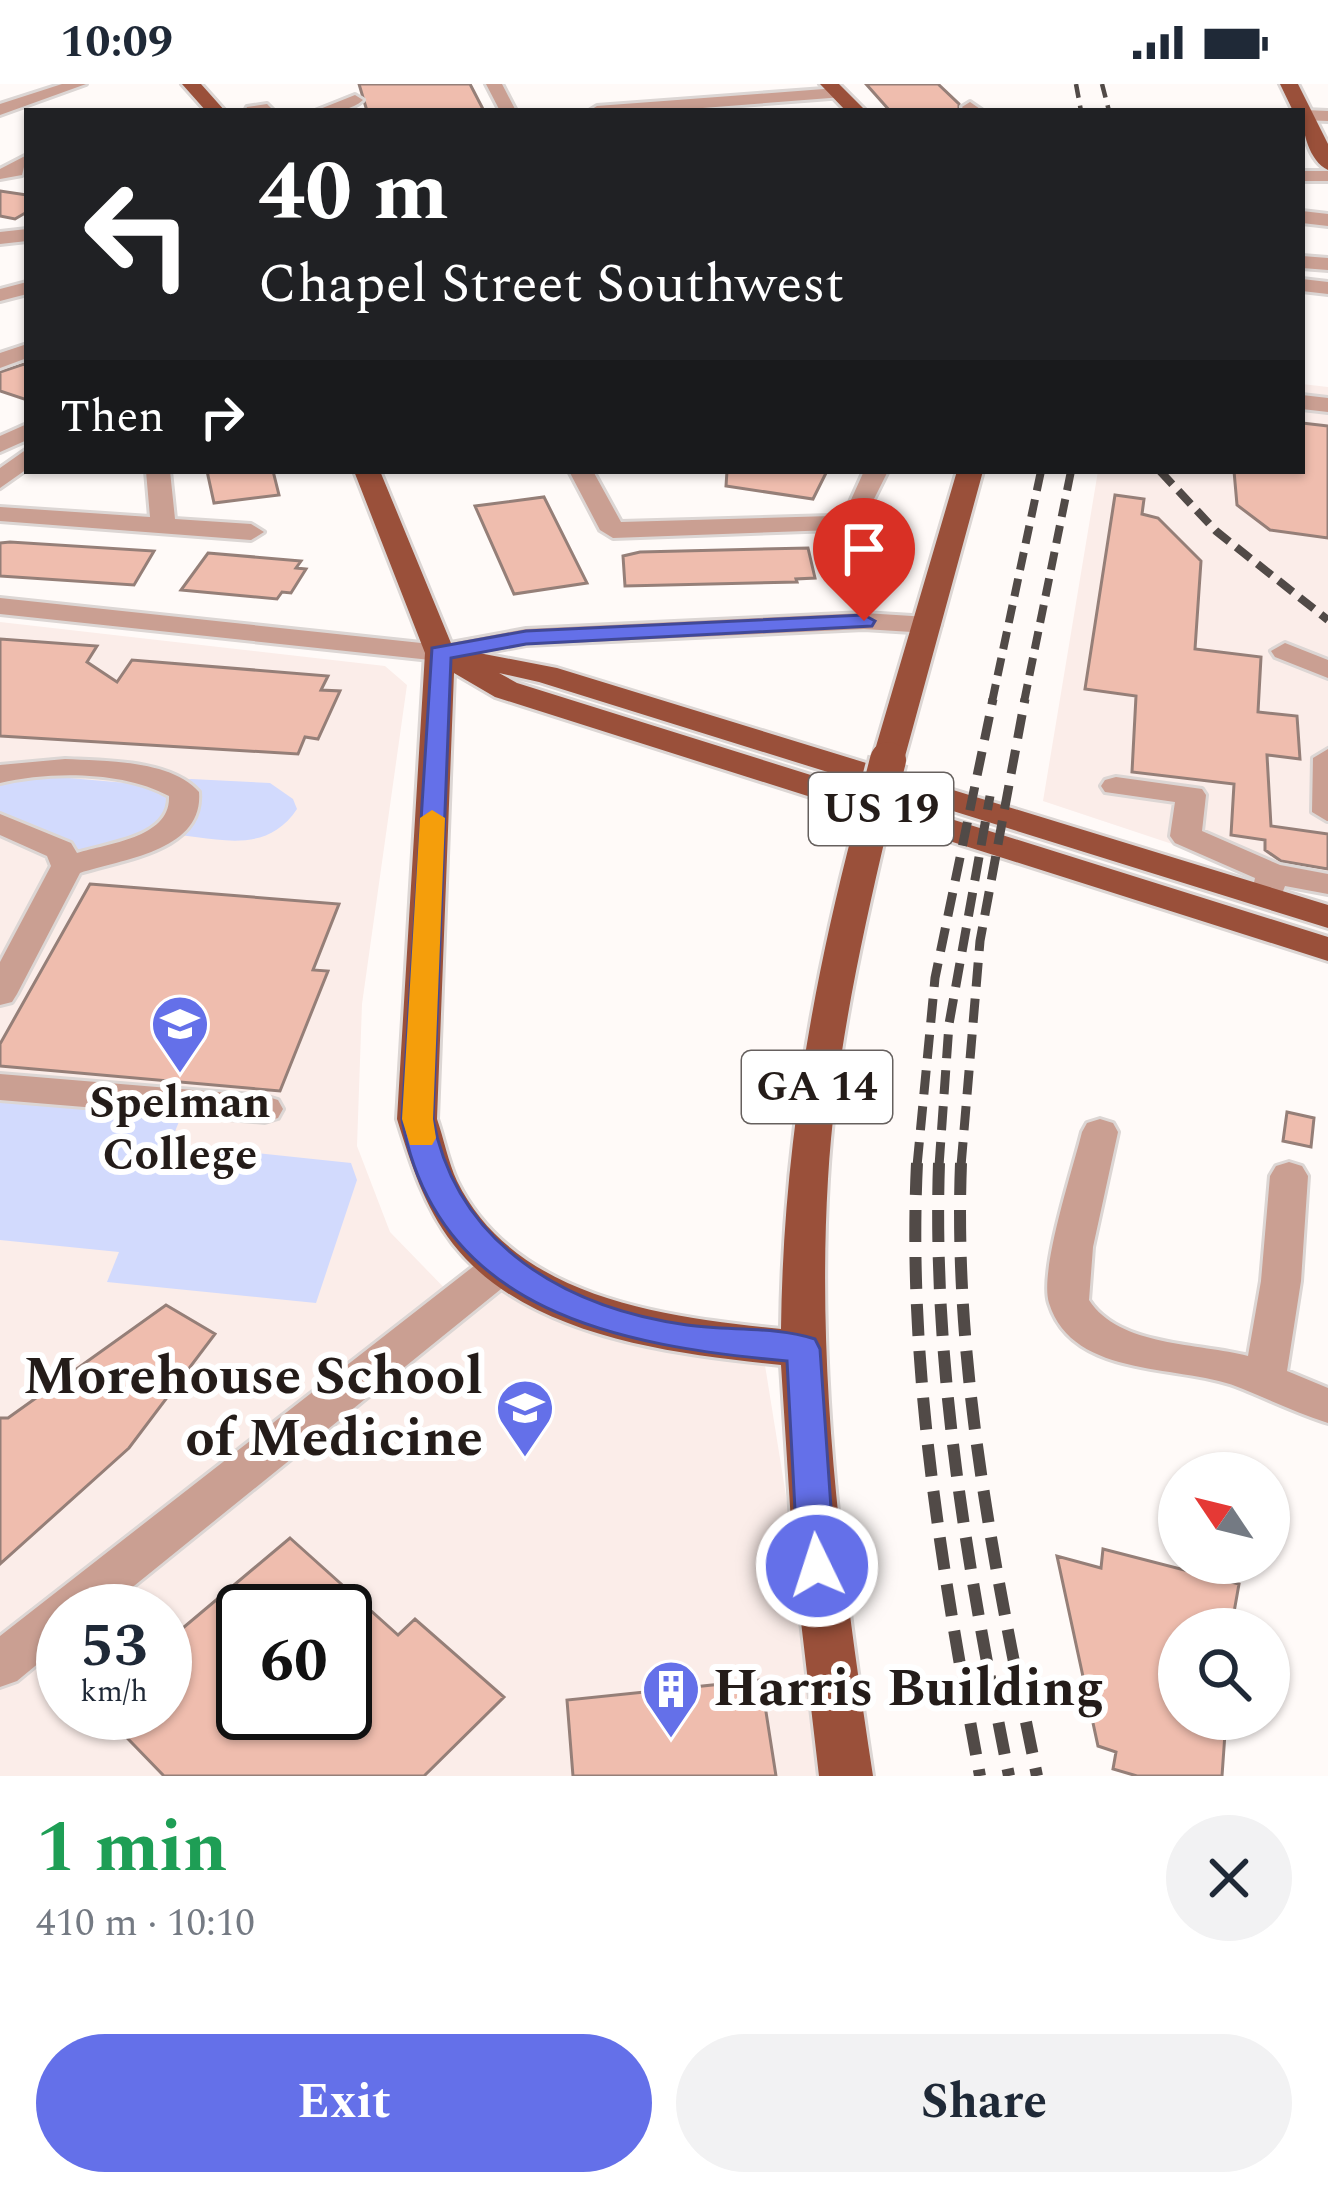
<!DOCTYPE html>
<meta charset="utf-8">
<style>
:root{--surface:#fff;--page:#f2f2f3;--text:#1f2937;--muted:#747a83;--accent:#6470e9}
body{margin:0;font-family:Spectral,serif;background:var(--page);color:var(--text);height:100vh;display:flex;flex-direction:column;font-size:45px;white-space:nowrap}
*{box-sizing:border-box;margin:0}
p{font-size:39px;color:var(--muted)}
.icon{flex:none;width:66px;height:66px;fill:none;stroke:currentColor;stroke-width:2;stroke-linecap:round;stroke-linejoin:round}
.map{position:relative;height:1692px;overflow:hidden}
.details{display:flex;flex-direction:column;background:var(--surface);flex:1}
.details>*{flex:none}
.banner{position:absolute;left:24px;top:24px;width:1281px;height:366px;border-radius:0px;box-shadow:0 3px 9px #0004;background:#202124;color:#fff;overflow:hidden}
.needle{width:78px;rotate:305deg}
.fabs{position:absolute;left:1158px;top:1368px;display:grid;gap:24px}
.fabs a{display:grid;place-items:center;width:132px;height:132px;border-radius:50%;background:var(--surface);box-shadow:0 3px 9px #0004;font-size:60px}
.speed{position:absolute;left:36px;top:1500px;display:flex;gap:24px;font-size:60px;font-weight:700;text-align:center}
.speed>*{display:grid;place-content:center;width:156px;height:156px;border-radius:50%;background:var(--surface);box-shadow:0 3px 9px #0004;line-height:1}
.speed small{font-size:30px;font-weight:400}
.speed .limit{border:6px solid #111;border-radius:18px;background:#fff;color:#111}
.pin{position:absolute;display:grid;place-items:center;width:102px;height:102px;color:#fff;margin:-123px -51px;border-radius:50% 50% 50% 0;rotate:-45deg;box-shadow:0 0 12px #0007}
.pin .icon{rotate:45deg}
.me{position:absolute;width:132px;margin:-66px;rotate:356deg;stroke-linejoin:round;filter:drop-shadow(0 0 9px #0008)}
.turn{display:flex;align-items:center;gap:42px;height:252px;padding:0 36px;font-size:54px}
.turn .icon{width:156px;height:156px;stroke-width:2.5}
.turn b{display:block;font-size:84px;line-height:102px}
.then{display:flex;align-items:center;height:114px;padding:0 36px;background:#0003;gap:24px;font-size:45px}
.round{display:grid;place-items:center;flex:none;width:126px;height:126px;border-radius:63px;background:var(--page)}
.summary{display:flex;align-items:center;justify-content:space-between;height:204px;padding:0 36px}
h1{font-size:72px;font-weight:700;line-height:90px;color:#1e9e55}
.cta{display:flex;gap:24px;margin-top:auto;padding:24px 36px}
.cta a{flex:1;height:138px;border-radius:72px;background:var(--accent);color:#fff;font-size:48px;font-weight:700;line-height:138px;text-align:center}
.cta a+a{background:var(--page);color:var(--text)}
.status{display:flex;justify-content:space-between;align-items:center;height:84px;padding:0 60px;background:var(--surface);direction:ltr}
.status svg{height:33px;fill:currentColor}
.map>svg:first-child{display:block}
</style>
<div class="status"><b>10:09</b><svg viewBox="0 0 49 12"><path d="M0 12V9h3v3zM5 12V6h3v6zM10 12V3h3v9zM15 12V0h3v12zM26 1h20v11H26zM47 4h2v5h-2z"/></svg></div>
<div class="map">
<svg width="1328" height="1692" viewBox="0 0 1328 1692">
<rect width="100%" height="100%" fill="#fffaf8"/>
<!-- built -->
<path fill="#fbede9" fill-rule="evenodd" d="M 1302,300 L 1328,303 L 1328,812 L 1043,717 L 1098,387 L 1302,387 Z
M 0,538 L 385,582 L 407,601 L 362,920 L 357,1062 L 390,1148 L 457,1217 L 0,1577 Z
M 501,1194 L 548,1232 L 633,1259 L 764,1275 L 831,1692 L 0,1692 L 0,1585 L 63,1536 L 63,1629 L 165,1629 L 165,1527 L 74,1527 ZM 243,1527 L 345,1527 L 345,1629 L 243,1629 Z"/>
<!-- green -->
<path fill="#d2dafd" d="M 0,688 L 150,701 L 191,695 L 270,699 L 293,715 L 297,725 C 263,776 209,750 159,750 C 134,749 102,766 78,773 L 61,758 L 0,729 Z
M 0,1017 L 180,1035 L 170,1060 L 351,1079 L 357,1096 L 316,1219 L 107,1198 L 119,1168 L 0,1156 Z"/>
<!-- building -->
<path fill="#efbdae" stroke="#957f78" stroke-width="3" fill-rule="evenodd" d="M 359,0 L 470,0 L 484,27 L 367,27 Z
M 866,0 L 938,0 L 959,20 L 959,27 L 890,27 Z
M 0,107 L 27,111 L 27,128 L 15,135 L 0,132 Z
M 27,279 L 27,316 L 0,307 L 0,288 Z
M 1302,339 L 1328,342 L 1328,454 L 1270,446 L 1237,421 L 1234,387 L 1302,387 Z
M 207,387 L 273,387 L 279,411 L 214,419 Z
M 727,387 L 827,387 L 813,415 L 726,402 Z
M 1115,411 L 1144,415 L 1142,430 L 1158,434 L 1201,477 L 1195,565 L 1261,573 L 1258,628 L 1297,632 L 1300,675 L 1267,671 L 1271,742 L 1328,750 L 1328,785 L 1281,777 L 1265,766 L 1265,756 L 1231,751 L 1234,700 L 1132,688 L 1136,612 L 1085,605 Z
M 544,413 L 587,499 L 514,510 L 475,422 Z
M 0,459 L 10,458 L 154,467 L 134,501 L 0,492 Z
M 808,464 L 815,494 L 796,495 L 797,498 L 625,502 L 623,472 L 640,468 Z
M 208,469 L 301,477 L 296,484 L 306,485 L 291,509 L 282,508 L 277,515 L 181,506 Z
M 0,555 L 97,562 L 87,578 L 117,598 L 132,576 L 328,592 L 321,606 L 340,607 L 318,655 L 305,653 L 298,670 L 0,652 Z
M 90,800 L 339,820 L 313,886 L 328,887 L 280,1007 L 0,982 L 0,960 Z
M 1287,1028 L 1314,1034 L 1311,1063 L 1283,1057 Z
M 166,1221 L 215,1250 L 129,1364 L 0,1480 L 0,1334 L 8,1334 Z
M 290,1454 L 398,1551 L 415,1535 L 504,1613 L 424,1692 L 164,1692 L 103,1629 L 165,1629 L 165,1559 ZM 243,1527 L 345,1527 L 345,1629 L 243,1629 Z
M 1103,1465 L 1239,1500 L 1231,1545 L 1179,1545 L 1179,1635 L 1226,1635 L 1222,1692 L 1137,1692 L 1113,1685 L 1116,1668 L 1098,1662 L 1057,1472 L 1101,1484 Z
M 761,1596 L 776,1692 L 573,1692 L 567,1616 Z"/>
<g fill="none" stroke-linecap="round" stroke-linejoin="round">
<defs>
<path id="minor" d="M 62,0 L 86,0 L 0,31 L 0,20 Z
M 486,0 L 502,0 L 516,27 L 500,27 Z
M 837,4 L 845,9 L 843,13 L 664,27 L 589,27 L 597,22 Z
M 355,11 L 363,16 C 350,28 332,27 315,27 Z
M 970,18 L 983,27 L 965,27 L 962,23 Z
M 267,20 L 274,27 L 245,27 L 247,23 Z
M 1304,26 L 1328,27 L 1328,37 L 1302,36 L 1300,27 Z
M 27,71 L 22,91 L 0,95 L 0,85 Z
M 1302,87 L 1328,87 L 1328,97 L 1302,97 Z
M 1302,127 L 1328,130 L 1328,142 L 1302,139 Z
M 27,145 L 27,157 L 0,160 L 0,148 Z
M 1302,172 L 1328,174 L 1328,186 L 1302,184 Z
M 1302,195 L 1328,198 L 1328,210 L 1302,207 Z
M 27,198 L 27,210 L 0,217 L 0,205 Z
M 27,260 L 27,274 L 0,284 L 0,269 Z
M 1302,311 L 1328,314 L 1328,328 L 1302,325 Z
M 27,340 L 27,356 L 0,368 L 0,352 Z
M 27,365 L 27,385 L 0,404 L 0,384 Z
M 146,387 L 170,387 L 175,435 L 251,440 L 264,448 L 251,456 L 0,437 L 0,423 L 150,433 Z
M 569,387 L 593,387 L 621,438 L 831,432 L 850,418 L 864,387 L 888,387 L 866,431 L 834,446 L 613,454 L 600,446 Z
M 0,514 L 440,561 L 526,545 L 864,529 L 928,533 L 941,541 L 928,549 L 864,545 L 526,561 L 440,577 L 0,530 Z
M 1285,559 L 1328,576 L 1328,594 L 1275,573 L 1271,567 Z
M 1328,665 L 1328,737 L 1327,737 L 1312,728 L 1313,674 Z
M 65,675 C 104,677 172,676 199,708 C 204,767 123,775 80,789 L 17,910 L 12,918 L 0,921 L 0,878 L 51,782 L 47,772 L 0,751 L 0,730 L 71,759 L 77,769 C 108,759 171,754 169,712 C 123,687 50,687 0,699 L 0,681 Z
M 1116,693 L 1202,705 L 1206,711 L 1202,747 L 1280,781 L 1328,790 L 1328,810 L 1285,802 L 1278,820 L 1256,820 L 1251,813 L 1255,794 L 1175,759 L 1170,752 L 1175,718 L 1105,708 L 1101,702 L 1105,696 Z
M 0,990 L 265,1012 L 278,1016 L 283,1025 L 278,1034 L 265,1038 L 0,1016 Z
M 1100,1035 L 1113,1039 L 1118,1048 L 1093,1163 L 1089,1216 C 1119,1263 1200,1259 1248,1272 L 1261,1197 L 1270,1092 L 1276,1082 L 1289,1078 L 1302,1082 L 1308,1092 L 1301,1197 L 1287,1287 L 1328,1304 L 1328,1339 C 1299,1330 1270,1316 1243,1305 C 1185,1279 1073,1297 1049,1219 C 1039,1187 1073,1085 1082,1048 L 1087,1039 Z
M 502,1167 L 516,1171 L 522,1182 L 516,1193 L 103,1527 L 63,1527 L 63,1559 L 17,1597 L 0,1603 L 0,1552 L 488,1171 Z"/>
<path id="major" d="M 182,0 L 201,0 L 225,27 L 206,27 Z
M 820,0 L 839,0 L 866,27 L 846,27 Z
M 1280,0 L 1298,0 L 1328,60 L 1328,86 C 1309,77 1302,47 1302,27 L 1293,27 Z
M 354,387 L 380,387 L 453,564 L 557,584 L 876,682 L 872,676 L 957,387 L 983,387 L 904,676 L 888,686 L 1328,821 L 1328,844 L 539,598 L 499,589 L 517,599 L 1328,853 L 1328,877 L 495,613 L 454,589 L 437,1035 C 444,1055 448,1078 457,1097 C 515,1215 665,1233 781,1245 C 783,1074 810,911 853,746 L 858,739 L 882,739 L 887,746 C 860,861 835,977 828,1095 C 816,1295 843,1494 873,1692 L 819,1692 L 793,1469 L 781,1281 C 673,1270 526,1253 453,1160 C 424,1122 411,1080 397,1035 L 425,569 Z"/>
</defs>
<!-- minor casing -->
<use href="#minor" stroke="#dcd6d4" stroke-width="6"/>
<!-- major casing -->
<use href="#major" stroke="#dcd6d4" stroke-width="6"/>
<!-- minor -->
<use href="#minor" fill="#ca9f92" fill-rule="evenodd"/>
<!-- major -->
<use href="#major" fill="#9a503a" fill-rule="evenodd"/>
<!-- rail-far3 -->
<path stroke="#514a47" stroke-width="4.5" stroke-dasharray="14 8" stroke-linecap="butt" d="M 1076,0 L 1081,27
M 1102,0 L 1109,27"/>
<!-- rail-far2 -->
<path stroke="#514a47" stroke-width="8" stroke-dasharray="18 9" stroke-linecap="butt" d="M 1160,387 L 1216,447 L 1328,536
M 992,618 L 1041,387
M 1024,618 L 1071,387"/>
<!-- rail-far1 -->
<path stroke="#514a47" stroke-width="9" stroke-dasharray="24 12" stroke-linecap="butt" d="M 917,1082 L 935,894 L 993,615
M 939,1082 L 949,940 L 990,712
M 961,1082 L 980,857 L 1025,615"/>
<!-- rail -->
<path stroke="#514a47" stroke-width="12" stroke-dasharray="32 15" stroke-linecap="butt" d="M 917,1079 C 907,1284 943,1491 980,1692
M 939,1079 C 932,1285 969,1491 1009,1692
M 961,1079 C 953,1285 996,1491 1037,1692"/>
<defs>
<path id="major-bridge" d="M 870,746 L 888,676"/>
</defs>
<!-- major-bridge casing -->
<use href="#major-bridge" stroke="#dcd6d4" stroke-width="42" stroke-linecap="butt"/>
<!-- major-bridge -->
<use href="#major-bridge" stroke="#9a503a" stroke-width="36"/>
</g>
<!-- route -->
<path fill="#6470e9" stroke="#414997" stroke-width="3" d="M 864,531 L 875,537 L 872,542 L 526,560 L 451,574 L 433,1035 C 457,1161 566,1224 687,1241 C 728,1247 775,1242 815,1255 L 820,1265 L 835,1482 L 830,1494 L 817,1499 L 803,1494 L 798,1482 L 787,1277 C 622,1262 436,1229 402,1035 L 432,564 L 526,547 Z"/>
<!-- slow -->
<path fill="#f59e0b" d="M 432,726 L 445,734 L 433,1035 L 436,1054 L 432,1061 L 410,1061 L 402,1035 L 420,734 Z"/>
<!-- icons -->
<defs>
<symbol id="university-pin" viewBox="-11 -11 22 30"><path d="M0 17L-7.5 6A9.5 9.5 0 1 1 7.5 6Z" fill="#6470e9" stroke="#fff"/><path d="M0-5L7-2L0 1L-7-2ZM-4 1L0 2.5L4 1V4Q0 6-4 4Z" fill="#fff"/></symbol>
<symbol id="building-pin" viewBox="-11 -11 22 30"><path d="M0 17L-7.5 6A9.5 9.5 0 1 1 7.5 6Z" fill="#6470e9" stroke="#fff"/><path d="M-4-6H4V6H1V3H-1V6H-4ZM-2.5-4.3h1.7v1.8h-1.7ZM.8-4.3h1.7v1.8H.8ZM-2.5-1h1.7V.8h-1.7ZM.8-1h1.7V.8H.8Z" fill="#fff"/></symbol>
</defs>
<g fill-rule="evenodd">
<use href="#university-pin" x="147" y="907" width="66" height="90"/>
<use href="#university-pin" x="492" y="1291" width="66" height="90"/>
<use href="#building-pin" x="638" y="1572" width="66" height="90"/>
</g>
<g text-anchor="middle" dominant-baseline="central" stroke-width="12" stroke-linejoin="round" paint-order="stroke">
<!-- shield labels -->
<g fill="#fff" stroke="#66605e" stroke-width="3">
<rect x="809" y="689" width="144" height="72" rx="9"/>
<rect x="742" y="967" width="150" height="72" rx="9"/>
</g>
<g font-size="42" font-weight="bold" fill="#241c19">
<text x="881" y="725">US 19</text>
<text x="817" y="1003">GA 14</text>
</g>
<!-- poi labels -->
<g font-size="45" font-weight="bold" fill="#241c19" stroke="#fff">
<text x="180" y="1019">Spelman<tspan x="180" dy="52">College</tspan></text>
</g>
<!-- near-poi labels -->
<g font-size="54" font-weight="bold" fill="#241c19" stroke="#fff" text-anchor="end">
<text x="483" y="1293">Morehouse School<tspan x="483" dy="62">of Medicine</tspan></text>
<text x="713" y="1605" text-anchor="start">Harris Building</text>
</g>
</g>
</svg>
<div class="fabs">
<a><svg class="needle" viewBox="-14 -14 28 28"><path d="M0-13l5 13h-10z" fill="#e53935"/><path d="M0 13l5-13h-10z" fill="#747a83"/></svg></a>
<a><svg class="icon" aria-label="search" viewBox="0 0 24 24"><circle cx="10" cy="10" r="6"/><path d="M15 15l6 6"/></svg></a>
</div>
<div class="speed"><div>53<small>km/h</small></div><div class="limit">60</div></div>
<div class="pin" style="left:864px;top:537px;background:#d93025"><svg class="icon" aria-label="arrive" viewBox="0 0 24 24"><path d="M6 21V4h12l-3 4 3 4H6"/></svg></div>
<svg class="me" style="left:817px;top:1482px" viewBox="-20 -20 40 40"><circle r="17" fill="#6470e9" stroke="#fff" stroke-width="3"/><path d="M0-11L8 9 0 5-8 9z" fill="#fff"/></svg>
<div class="banner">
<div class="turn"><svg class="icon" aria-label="left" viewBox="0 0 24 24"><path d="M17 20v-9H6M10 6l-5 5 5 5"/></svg><div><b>40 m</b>Chapel Street Southwest</div></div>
<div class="then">Then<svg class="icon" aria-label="right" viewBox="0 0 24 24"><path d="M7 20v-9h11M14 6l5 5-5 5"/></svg></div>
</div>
</div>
<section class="details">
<div class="summary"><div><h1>1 min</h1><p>410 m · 10:10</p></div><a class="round"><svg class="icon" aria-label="close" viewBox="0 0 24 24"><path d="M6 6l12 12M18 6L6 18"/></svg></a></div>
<div class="cta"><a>Exit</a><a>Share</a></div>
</section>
